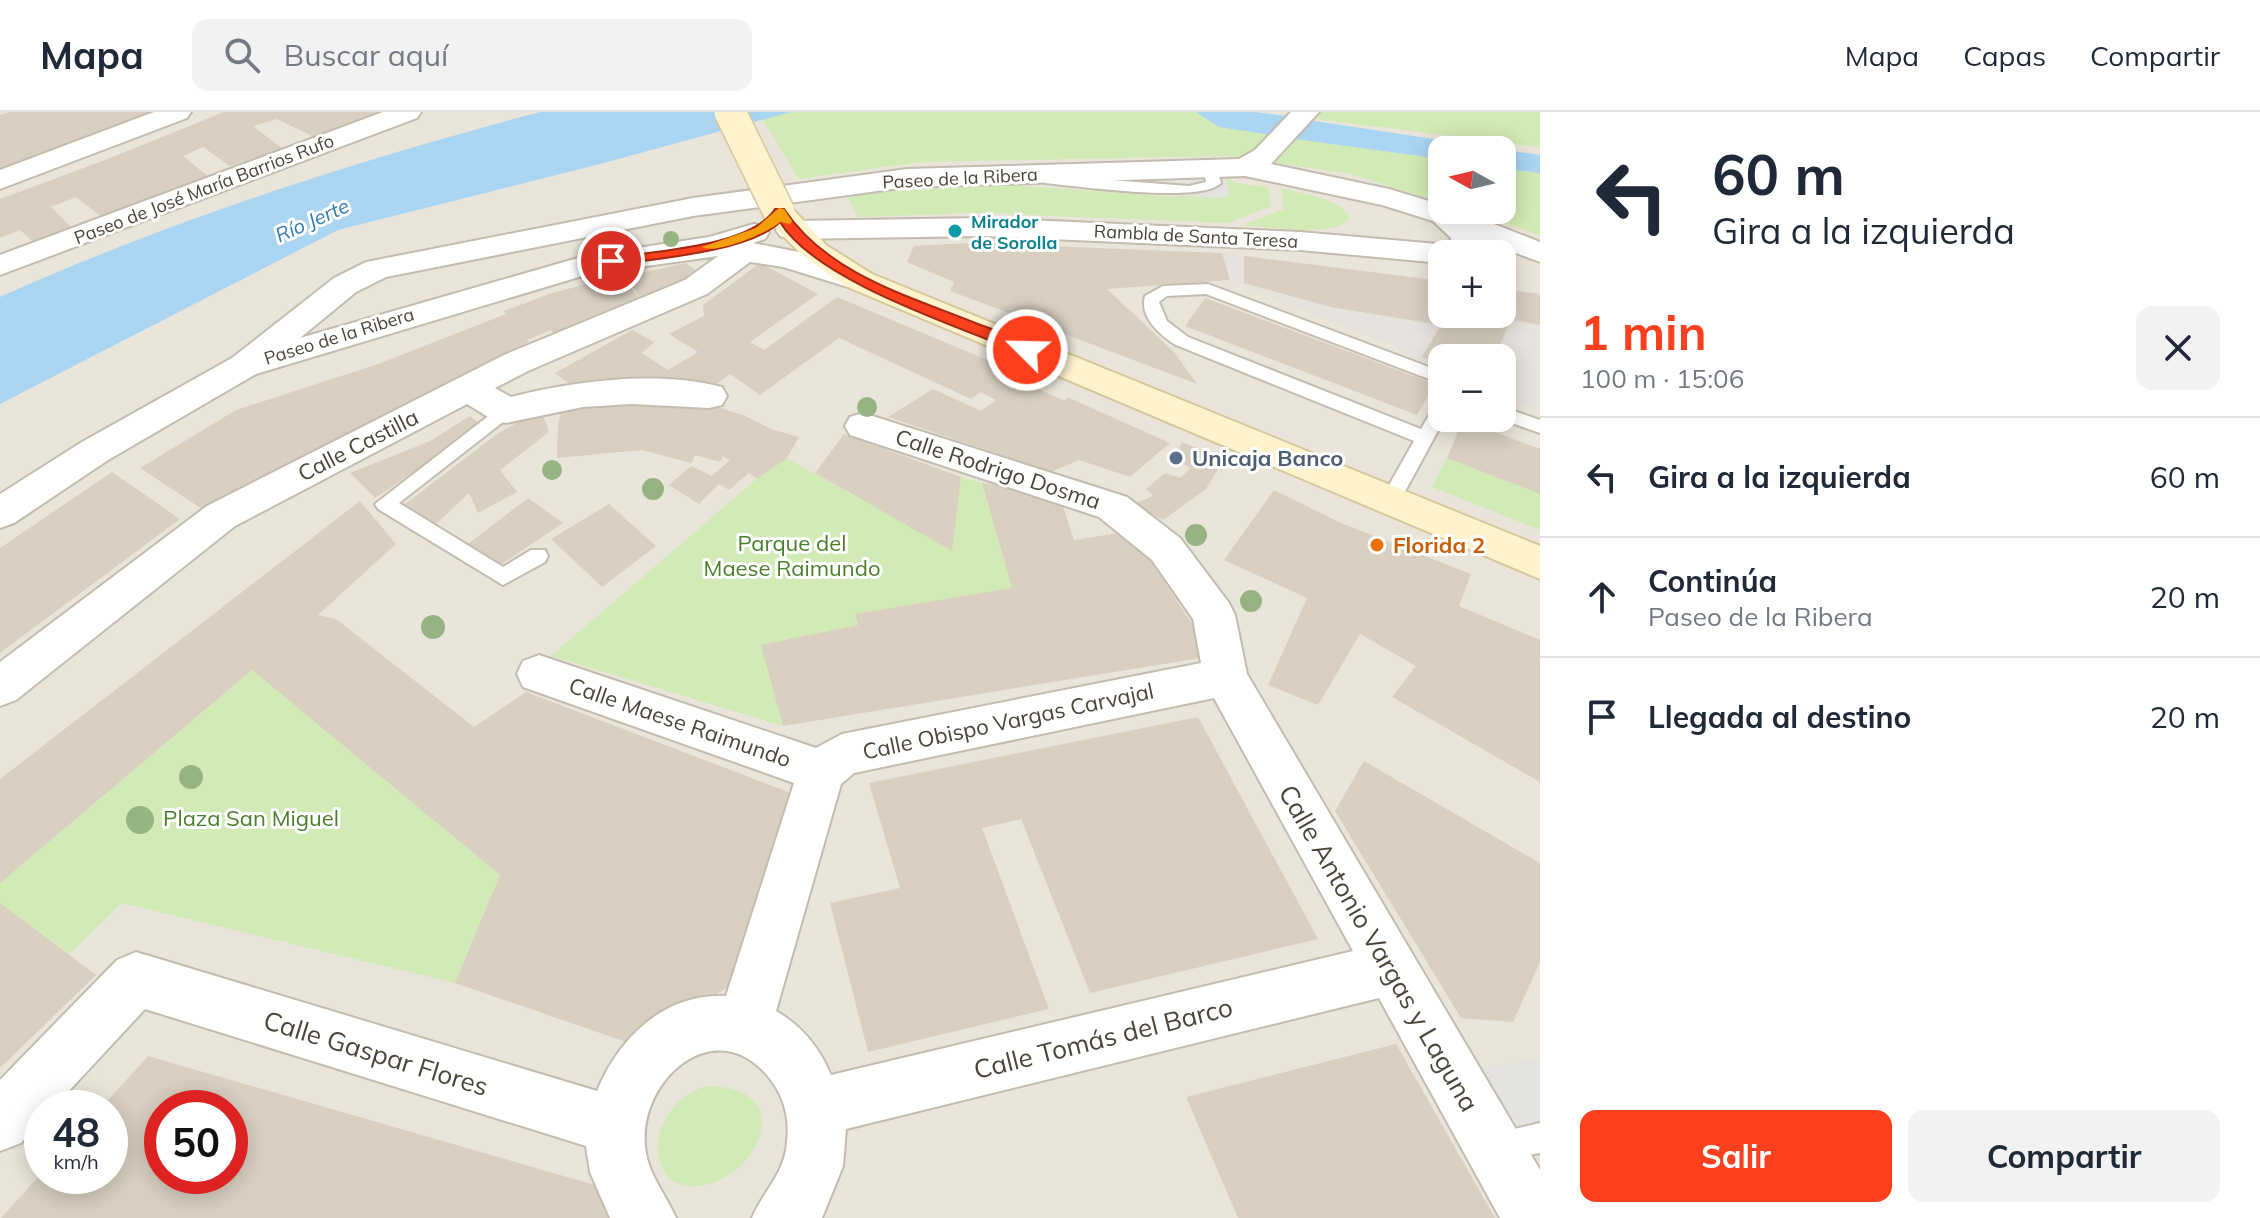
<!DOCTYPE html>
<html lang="es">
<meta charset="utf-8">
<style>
:root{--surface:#fff;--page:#f2f2f3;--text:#1f2937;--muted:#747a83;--line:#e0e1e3;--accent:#fc3f1d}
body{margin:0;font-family:Mulish,sans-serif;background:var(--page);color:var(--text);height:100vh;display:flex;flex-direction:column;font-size:30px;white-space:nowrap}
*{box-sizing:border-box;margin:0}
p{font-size:26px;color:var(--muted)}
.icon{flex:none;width:44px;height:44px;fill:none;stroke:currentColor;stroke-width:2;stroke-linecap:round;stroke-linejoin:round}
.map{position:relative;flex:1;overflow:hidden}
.details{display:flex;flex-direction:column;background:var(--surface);width:720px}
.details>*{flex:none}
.top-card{background:#fff;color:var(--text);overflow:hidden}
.needle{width:52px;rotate:278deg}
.controls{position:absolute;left:1428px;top:24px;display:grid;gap:16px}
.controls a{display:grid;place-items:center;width:88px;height:88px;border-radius:16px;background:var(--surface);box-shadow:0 4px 20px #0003;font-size:40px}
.speed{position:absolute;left:24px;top:978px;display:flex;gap:16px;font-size:40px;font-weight:700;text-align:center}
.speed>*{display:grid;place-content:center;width:104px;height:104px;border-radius:50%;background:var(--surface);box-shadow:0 4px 20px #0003;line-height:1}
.speed small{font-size:20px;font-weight:400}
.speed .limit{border:12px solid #d22;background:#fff;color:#111}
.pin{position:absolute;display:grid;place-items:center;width:68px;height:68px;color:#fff;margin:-34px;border:4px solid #fff;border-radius:50%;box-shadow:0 2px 8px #0007}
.me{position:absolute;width:88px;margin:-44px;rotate:293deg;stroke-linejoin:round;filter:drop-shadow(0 0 6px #0008)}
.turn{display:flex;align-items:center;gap:28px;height:168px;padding:0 40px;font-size:36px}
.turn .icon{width:104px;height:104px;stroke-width:2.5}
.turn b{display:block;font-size:56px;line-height:68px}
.round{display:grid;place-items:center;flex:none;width:84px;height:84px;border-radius:16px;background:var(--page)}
.head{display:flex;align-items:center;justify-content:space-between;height:136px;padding:0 40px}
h1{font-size:48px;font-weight:700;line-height:60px;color:var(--accent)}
.cta{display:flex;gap:16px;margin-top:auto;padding:16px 40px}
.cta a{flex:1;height:92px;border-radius:16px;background:var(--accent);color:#fff;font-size:32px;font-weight:700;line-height:92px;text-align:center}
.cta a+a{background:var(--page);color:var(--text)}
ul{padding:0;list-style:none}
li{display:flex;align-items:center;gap:24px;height:120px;padding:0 40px;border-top:2px solid var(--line)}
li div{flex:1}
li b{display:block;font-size:30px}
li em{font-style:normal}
header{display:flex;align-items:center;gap:48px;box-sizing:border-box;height:112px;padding:0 40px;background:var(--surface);border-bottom:2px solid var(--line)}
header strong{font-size:38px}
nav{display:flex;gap:44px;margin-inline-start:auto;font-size:28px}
.search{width:560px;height:72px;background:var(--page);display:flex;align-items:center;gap:20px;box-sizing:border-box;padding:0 28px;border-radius:16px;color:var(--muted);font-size:30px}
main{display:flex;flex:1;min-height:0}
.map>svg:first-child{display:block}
</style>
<header>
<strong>Mapa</strong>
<div class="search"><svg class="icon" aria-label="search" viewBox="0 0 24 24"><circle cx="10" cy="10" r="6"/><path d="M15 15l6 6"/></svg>Buscar aquí</div>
<nav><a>Mapa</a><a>Capas</a><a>Compartir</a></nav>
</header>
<main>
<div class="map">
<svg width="1540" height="1106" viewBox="0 0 1540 1106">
<rect width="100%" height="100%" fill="#f6f3ec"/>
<!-- residential -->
<path fill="#eae5da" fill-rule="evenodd" d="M 0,0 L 1540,0 L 1540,1106 L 0,1106 ZM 1442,38 L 1502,38 L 1502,98 L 1442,98 ZM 1442,142 L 1502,142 L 1502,202 L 1442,202 ZM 1442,246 L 1502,246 L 1502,306 L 1442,306 ZM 42,996 L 110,996 L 110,1064 L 42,1064 ZM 162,996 L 230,996 L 230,1064 L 162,1064 Z"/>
<!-- industrial -->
<path fill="#e6e2dd" d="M 1222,141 L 1442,169 L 1442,202 L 1502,202 L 1502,177 L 1540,182 L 1540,298 L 1502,285 L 1502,246 L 1442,246 L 1442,257 L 1401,242 L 1402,238 L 1230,168 Z"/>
<!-- green -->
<path fill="#d2eab5" d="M 791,0 L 1196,0 L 1219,15 L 1442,47 L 1442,91 L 1351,62 L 1229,44 L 921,50 L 799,67 L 762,7 Z
M 1292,0 L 1540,0 L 1540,35 L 1298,5 Z
M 1502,56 L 1540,61 L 1540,123 L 1463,98 L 1502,98 Z
M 1226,65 L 1236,71 L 1268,75 L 1271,94 L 1228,111 L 980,101 L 858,105 L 846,82 L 917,74 L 985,71 L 1175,85 Z
M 1281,76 L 1322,86 L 1340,94 L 1348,102 L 1348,108 C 1331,126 1268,115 1243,113 L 1284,97 Z
M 783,344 L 952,438 L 961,365 L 982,371 L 1012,476 L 855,502 L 858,513 L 762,533 L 783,614 L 551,544 Z
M 1447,346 L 1540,382 L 1540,418 L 1432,375 Z
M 252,558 L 500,763 L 455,871 L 122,791 L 69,842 L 0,791 L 0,771 Z
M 705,974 C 821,973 735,1106 669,1067 C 642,1030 668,987 705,974 Z"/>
<!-- parking -->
<path fill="#e5e3e0" d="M 1226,65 L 1230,84 L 1216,86 L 985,71 Z
M 1540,946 L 1540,1053 L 1482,956 Z"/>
<!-- water -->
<path fill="#a9d4f2" d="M 540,0 L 791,0 L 600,52 L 338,118 L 0,292 L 0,185 C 174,107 356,49 540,0 Z
M 1196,0 L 1255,0 L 1287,4 L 1271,23 L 1219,15 Z
M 1308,8 L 1540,43 L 1540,61 L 1502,56 L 1502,38 L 1442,38 L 1442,47 L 1295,27 Z"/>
<!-- building -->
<path fill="#d8cfc1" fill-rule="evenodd" d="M 10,0 L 164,0 L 0,64 L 0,3 Z
M 224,0 L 377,0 L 384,4 L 320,28 L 277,7 L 253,14 L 283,37 L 230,54 L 203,35 L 183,44 L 214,69 L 107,109 L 76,85 L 51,95 L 74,118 L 38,134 L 20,118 L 0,126 L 0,87 L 105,48 Z
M 970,131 L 1222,141 L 1230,168 L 1107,177 L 1174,240 L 1197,272 L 950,179 L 954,170 L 907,150 L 914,134 Z
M 1244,144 L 1442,169 L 1442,202 L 1502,202 L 1502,177 L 1540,182 L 1540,213 L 1511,208 L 1494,246 L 1442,246 L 1442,252 L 1422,245 L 1441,213 L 1331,195 L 1244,171 Z
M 686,151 L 698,160 L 607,203 L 554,222 L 551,218 L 527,228 L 531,232 L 410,298 L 202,397 L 140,356 L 236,298 L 378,252 L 506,202 L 504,199 L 552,181 L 621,163 L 640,187 L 627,164 Z
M 760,151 L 818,182 L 750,230 L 764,238 L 837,185 L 1011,258 L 1005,262 L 1065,289 L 1067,285 L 1170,331 L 1130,365 L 1079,348 L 1051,360 L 888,305 L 933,277 L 981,299 L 996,288 L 981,280 L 971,287 L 839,226 L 760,283 L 730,262 L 712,276 L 602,275 L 598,269 L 574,275 L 555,261 L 632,218 L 654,230 L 642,241 L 668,258 L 698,240 L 669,222 L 704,204 L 703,193 Z
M 1205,186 L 1435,272 L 1417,303 L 1185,214 Z
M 588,289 L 712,293 L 745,304 L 771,317 L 799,325 L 787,346 L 757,367 L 749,361 L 729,378 L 719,372 L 699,392 L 669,373 L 691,354 L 712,364 L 730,348 L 723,344 L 720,350 L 695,343 L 691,351 L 642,338 L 557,346 L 558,313 L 563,292 Z
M 542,301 L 549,320 L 500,358 L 517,380 L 478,401 L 469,381 L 436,412 L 404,393 L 497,322 L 529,304 Z
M 470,304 L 480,312 L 423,363 L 415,359 L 375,386 L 350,361 L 430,329 Z
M 1463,308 L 1540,337 L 1540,382 L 1447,346 Z
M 844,322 L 961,365 L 952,439 L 815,361 Z
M 1182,330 L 1224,347 L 1206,377 L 1163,408 L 1134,392 L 1153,384 L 1146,377 L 1165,361 L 1181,366 L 1190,356 L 1175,347 Z
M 112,360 L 180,407 L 0,541 L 0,436 Z
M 982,371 L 1059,382 L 1074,428 L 1131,419 L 1213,544 L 783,614 L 761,533 L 858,513 L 855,502 L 1012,476 Z
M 1274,378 L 1341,411 L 1471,462 L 1459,494 L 1540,528 L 1540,670 L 1392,585 L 1416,554 L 1360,522 L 1318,593 L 1268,573 L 1307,486 L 1224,448 Z
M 528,386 L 563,411 L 500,453 L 464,435 Z
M 360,389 L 396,432 L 318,503 L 336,507 L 474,615 L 526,580 L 799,684 L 749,862 L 635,933 L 455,871 L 500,763 L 252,558 L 0,771 L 0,667 Z
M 609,392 L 656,434 L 602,475 L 551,427 Z
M 1198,605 L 1318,827 L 1090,881 L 1021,707 L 982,716 L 1049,897 L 868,940 L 830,791 L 900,776 L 869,671 Z
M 1364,649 L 1540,751 L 1540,850 L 1513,910 L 1461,906 L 1335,699 Z
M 0,791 L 96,863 L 0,956 Z
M 1396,932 L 1495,1106 L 1238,1106 L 1186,985 Z
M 148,944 L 602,1075 L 616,1106 L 1,1106 L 42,1061 L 42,1064 L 110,1064 L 110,996 L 101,996 ZM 162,996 L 230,996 L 230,1064 L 162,1064 Z"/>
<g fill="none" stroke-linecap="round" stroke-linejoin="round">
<defs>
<path id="lane" d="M 1210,52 L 1217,56 L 1221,71 C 1201,92 1078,74 1045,71 L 1038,67 L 1045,63 L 1189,74 L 1206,70 L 1203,56 Z
M 1208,172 L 1442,260 L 1442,272 L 1206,182 L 1167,184 L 1159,190 L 1167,209 L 1188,225 L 1421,317 L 1436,291 L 1442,289 L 1442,306 L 1445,306 L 1397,394 L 1383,394 L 1380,389 L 1414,329 L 1176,233 C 1160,223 1139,205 1145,184 L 1163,174 Z
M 506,293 L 515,299 L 512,303 L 399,391 L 503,455 L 531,438 L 545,438 L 548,444 L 545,450 L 503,473 L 378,397 L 375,392 L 500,295 Z
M 1502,295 L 1540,308 L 1540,321 L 1497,306 L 1502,306 Z
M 1540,1011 L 1540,1041 L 1494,1049 L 1484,1044 L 1479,1034 L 1484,1024 Z"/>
<path id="street" d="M 154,0 L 191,0 L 187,6 L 0,77 L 0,58 Z
M 383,0 L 421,0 L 417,6 L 0,163 L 0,143 Z
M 1291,0 L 1319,0 L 1271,52 L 1389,77 L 1442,93 L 1442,98 L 1458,98 L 1540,130 L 1540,150 L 1481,128 L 1477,142 L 1442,142 L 1442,151 L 1300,138 L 983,124 L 791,127 L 780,124 L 776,118 L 780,112 L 791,109 L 983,106 L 1300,120 L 1449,133 L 1451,126 L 1433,109 L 1382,93 L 1245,64 L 907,75 L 693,104 L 386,165 L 356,180 L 300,226 L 585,144 L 709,125 L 754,112 L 765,115 L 769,121 L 765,127 L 753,131 L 799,140 L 872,162 L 877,169 L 872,176 L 861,179 L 783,155 L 750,150 L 707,182 L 528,259 L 495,276 L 511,285 C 571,269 660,258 722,275 L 727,284 L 722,293 L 709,296 L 631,292 L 583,295 L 506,311 L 493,308 L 467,292 L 235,414 L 16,588 L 0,594 L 0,550 L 207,394 L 504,243 L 685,168 L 718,144 L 589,162 L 256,262 L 108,348 L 14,411 L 0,416 L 0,382 L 82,330 L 232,246 L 334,166 L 366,150 L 693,86 L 907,57 L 1239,47 L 1255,38 Z
M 863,301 L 1127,385 L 1180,426 L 1229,491 L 1235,503 L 1247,562 L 1540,1058 L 1540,1106 L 1500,1106 L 1379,886 L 846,1017 L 843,1054 L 822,1106 L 752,1106 C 764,1078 785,1061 787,1030 C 790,1004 783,981 766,962 C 713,902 639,968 645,1034 C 647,1061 665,1081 676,1106 L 610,1106 L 590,1060 L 586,1034 L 145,897 L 53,996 L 42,996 L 42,1008 L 21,1031 L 0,1039 L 0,968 L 117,848 L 136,840 L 597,979 C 619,926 664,881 726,884 L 794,671 L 523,575 L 517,562 L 523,549 L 539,543 L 816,636 L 842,622 L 1201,551 L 1193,507 L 1152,448 L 1099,405 L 850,323 L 845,314 L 850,305 ZM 1214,586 L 1353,839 L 831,963 C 819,935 802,914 776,899 L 841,672 L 854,661 Z"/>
<path id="secondary" d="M 779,91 L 790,94 L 826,133 L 872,162 L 1540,434 L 1540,467 L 850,176 C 815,155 787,133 764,100 L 768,94 Z"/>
</defs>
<!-- lane casing -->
<use href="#lane" stroke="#c2bbae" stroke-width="4"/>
<!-- street casing -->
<use href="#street" stroke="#c2bbae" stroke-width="4"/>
<!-- secondary casing -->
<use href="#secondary" stroke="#d6c79b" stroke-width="4"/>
<!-- lane -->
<use href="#lane" fill="#fff" fill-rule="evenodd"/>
<!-- street -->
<use href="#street" fill="#fff" fill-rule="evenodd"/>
<!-- secondary -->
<use href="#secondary" fill="#fff3cd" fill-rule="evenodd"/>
<defs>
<path id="secondary-bridge" d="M 730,0 L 779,100"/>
</defs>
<!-- secondary-bridge casing -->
<use href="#secondary-bridge" stroke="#d6c79b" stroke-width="34" stroke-linecap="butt"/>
<!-- secondary-bridge -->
<use href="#secondary-bridge" stroke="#fff3cd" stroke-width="31"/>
</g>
<!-- trees -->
<g fill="#97b381">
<circle cx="671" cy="127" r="8"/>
<circle cx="867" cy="295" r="10"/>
<circle cx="552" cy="358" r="10"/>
<circle cx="653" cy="377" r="11"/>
<circle cx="1196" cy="423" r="11"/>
<circle cx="1251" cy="489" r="11"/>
<circle cx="433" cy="515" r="12"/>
<circle cx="191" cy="665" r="12"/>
<circle cx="140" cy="708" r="14"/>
</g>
<!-- route -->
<path fill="#fc3f1d" stroke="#a42913" stroke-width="2" d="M 775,97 L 784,97 C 827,162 909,184 978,212 C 995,219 1022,225 1034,238 L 1032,241 L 1022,241 C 957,214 816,169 780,110 C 749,140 654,147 611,153 L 604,149 L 611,146 C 654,139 751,135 775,97 Z"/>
<!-- slow -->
<path fill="#f59e0b" d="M 779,96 L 784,97 L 792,109 L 790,112 L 780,110 C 768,121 714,143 702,135 L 756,116 Z"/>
<!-- markers -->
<circle fill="#0f9aa8" stroke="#fff" stroke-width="3" cx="955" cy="119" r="8"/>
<circle fill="#5c6f8a" stroke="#fff" stroke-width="3" cx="1176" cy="346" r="8"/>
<circle fill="#e8710a" stroke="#fff" stroke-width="3" cx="1377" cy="433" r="8"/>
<g text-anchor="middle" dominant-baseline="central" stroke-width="6" stroke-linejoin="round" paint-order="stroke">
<!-- far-street labels -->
<g font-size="18" fill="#4b4439" stroke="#fff">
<text transform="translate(960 66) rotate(-3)">Paseo de la Ribera</text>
<text transform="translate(204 77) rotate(-21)">Paseo de José María Barrios Rufo</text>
<text transform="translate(1196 124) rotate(3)">Rambla de Santa Teresa</text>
<text transform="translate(339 224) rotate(-17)">Paseo de la Ribera</text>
</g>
<!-- far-culture labels -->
<g font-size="18" font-weight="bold" fill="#0d838f" stroke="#fff" text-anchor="start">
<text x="971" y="109">Mirador<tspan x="971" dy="21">de Sorolla</tspan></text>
</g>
<!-- far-water labels -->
<g font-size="20" font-style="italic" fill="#2e7ab2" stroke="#fff">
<text transform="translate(312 108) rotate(-24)">Río Jerte</text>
</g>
<!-- street labels -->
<g font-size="22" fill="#4b4439" stroke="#fff">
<text transform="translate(358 333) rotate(-27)">Calle Castilla</text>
<text transform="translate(998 357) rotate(18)">Calle Rodrigo Dosma</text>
<text transform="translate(1008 609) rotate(-12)">Calle Obispo Vargas Carvajal</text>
<text transform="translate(680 610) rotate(19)">Calle Maese Raimundo</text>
</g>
<!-- service labels -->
<g font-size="22" font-weight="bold" fill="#4e5e75" stroke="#fff" text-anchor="start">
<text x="1192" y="346">Unicaja Banco</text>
</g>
<!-- park labels -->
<g font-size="22" fill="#4a7f2a" stroke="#fff">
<text x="792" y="431">Parque del<tspan x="792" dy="25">Maese Raimundo</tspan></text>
<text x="251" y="706">Plaza San Miguel</text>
</g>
<!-- food labels -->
<g font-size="22" font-weight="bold" fill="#c56008" stroke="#fff" text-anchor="start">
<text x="1393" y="433">Florida 2</text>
</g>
<!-- near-street labels -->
<g font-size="26" fill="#4b4439" stroke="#fff">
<text transform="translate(1379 836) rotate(60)">Calle Antonio Vargas y Laguna</text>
<text transform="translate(1103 926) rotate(-14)">Calle Tomás del Barco</text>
<text transform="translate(376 941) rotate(17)">Calle Gaspar Flores</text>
</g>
</g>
</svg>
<div class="controls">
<a><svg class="needle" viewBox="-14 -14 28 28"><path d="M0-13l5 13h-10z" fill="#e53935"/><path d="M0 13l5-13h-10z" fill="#747a83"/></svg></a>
<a>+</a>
<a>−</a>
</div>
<div class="speed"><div>48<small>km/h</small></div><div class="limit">50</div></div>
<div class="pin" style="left:611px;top:149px;background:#d93025"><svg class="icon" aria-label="arrive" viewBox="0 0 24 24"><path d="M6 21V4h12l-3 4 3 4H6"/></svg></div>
<svg class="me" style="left:1027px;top:238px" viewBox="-20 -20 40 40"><circle r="17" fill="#fc3f1d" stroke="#fff" stroke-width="3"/><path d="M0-11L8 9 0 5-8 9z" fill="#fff"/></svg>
</div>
<section class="details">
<div class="top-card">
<div class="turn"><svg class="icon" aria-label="left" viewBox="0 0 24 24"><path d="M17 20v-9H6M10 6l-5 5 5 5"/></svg><div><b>60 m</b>Gira a la izquierda</div></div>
</div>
<div class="head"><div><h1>1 min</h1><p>100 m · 15:06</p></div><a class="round"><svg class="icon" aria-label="close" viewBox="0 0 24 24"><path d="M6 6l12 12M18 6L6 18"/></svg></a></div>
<ul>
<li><svg class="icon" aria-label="left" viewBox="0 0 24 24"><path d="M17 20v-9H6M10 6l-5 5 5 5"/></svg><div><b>Gira a la izquierda</b></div><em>60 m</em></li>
<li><svg class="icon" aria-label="ahead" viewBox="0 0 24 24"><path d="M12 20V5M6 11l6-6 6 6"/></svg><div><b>Continúa</b><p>Paseo de la Ribera</p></div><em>20 m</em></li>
<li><svg class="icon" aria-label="arrive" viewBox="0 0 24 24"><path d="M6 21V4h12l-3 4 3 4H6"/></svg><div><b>Llegada al destino</b></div><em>20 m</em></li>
</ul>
<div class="cta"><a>Salir</a><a>Compartir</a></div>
</section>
</main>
